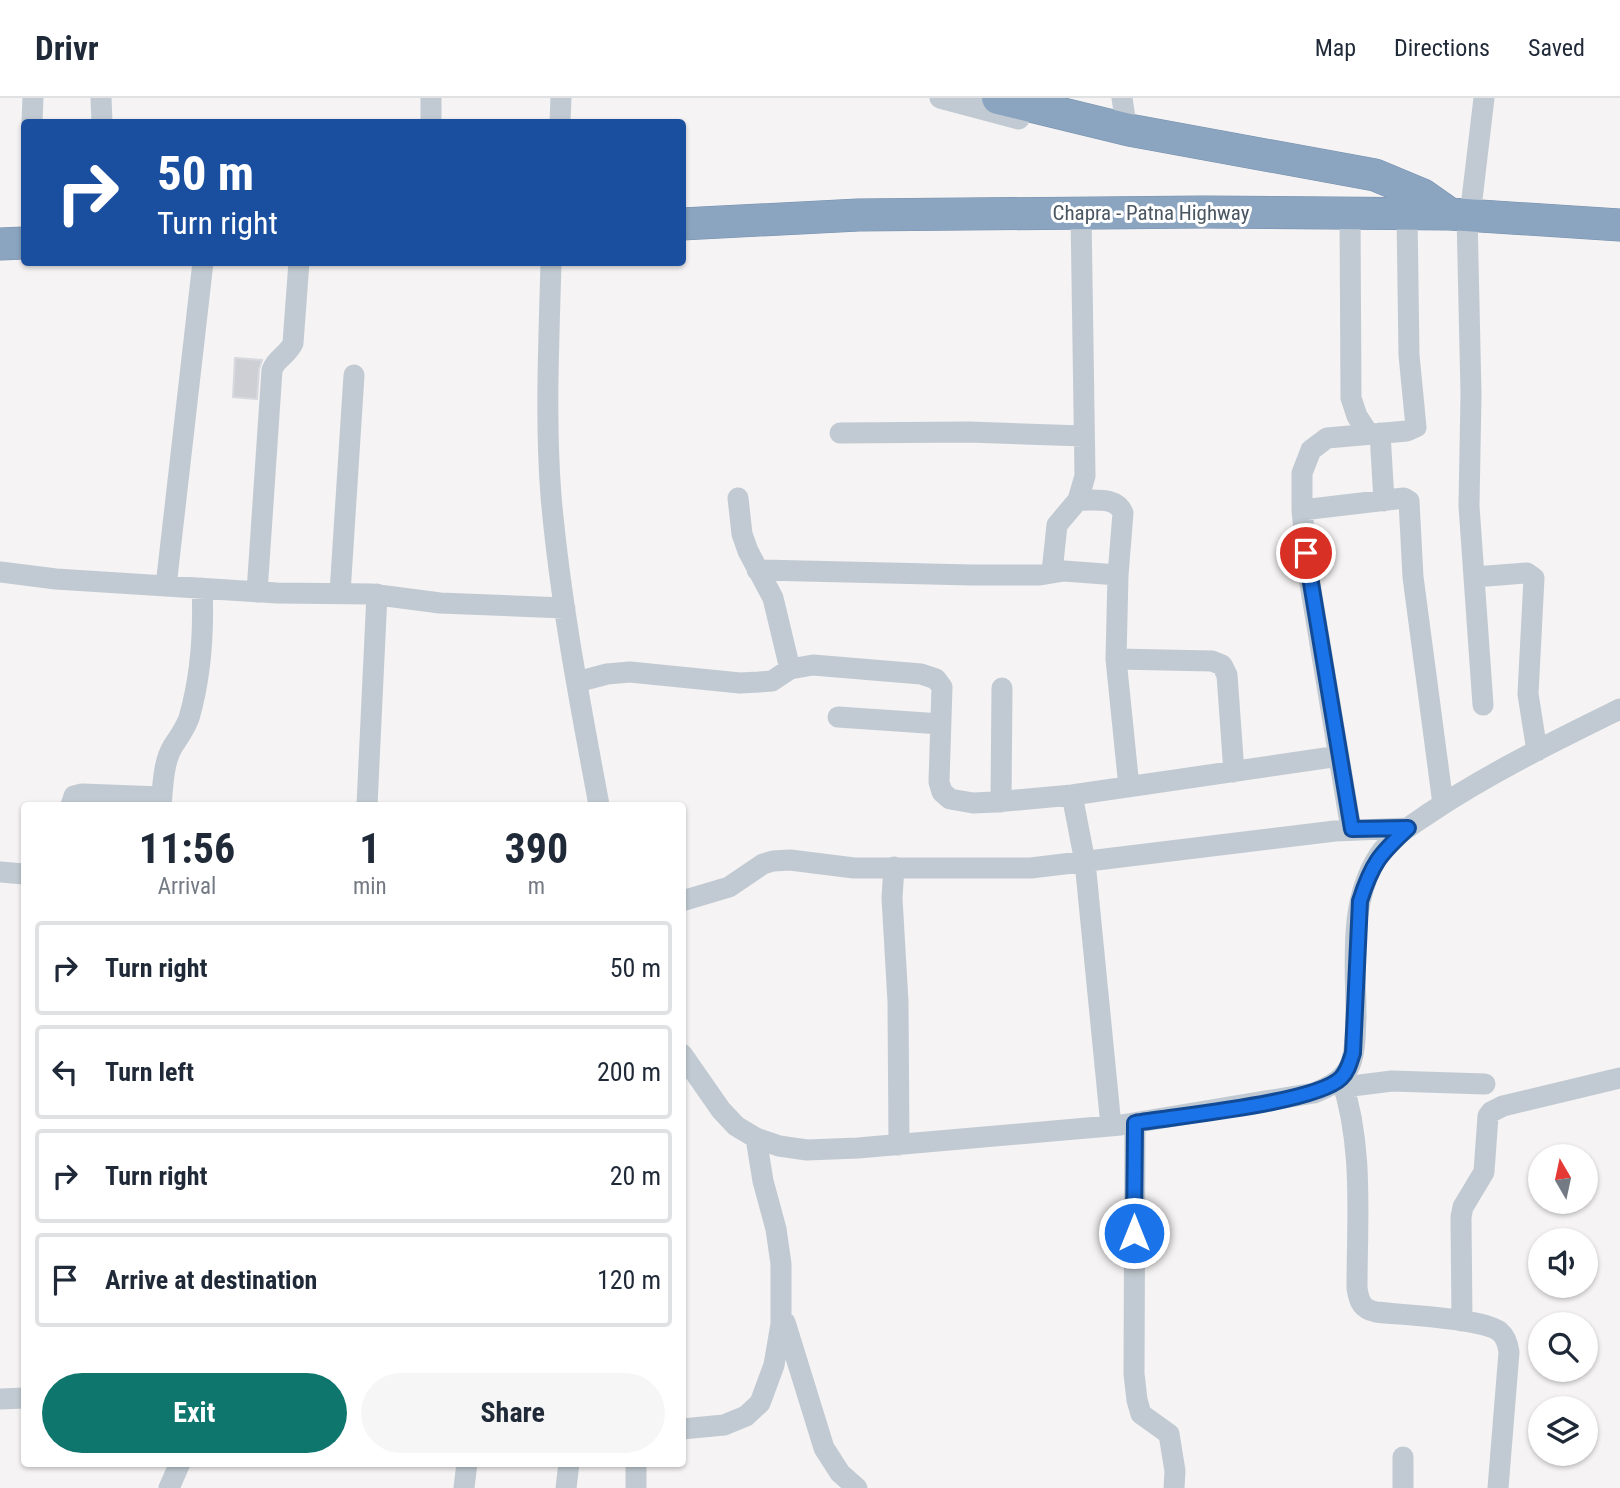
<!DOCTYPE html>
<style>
:root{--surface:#fff;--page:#f6f6f7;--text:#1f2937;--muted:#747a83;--line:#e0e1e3;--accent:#0f766e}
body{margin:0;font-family:"Roboto Condensed",sans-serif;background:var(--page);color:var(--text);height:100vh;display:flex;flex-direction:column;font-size:26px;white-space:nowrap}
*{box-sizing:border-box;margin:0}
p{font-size:23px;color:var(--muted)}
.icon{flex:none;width:38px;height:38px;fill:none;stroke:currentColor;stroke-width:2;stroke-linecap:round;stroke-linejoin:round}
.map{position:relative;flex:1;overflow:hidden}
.side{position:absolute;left:21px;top:704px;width:665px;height:665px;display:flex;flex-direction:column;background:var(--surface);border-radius:7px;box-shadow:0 2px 5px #0004}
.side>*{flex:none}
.banner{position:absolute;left:21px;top:21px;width:665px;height:147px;border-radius:7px;box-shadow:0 2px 5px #0004;background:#1a4fa0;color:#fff;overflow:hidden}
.needle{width:46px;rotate:351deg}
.buttons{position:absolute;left:1528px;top:1046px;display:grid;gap:14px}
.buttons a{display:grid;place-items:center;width:70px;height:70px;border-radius:50%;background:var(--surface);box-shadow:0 2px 5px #0004;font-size:35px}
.pin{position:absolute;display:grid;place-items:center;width:60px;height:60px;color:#fff;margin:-30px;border:4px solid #fff;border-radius:50%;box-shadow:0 2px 7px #0007}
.me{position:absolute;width:77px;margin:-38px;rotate:0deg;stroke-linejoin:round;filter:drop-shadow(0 0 5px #0008)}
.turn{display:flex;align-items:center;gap:24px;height:147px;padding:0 21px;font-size:32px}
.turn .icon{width:91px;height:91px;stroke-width:2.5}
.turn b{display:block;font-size:49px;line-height:60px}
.eta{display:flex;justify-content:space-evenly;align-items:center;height:119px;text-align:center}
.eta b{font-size:42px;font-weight:700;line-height:49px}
.primary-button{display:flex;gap:14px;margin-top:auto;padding:14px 21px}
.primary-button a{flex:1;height:80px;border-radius:42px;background:var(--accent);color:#fff;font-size:28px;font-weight:700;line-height:80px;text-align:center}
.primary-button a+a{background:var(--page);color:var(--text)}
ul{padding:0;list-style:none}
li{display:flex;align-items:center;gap:21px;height:94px;margin:0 14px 10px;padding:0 7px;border:4px solid var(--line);border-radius:7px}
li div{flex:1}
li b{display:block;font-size:26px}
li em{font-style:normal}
header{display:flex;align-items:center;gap:42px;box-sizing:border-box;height:98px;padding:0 35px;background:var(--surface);border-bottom:2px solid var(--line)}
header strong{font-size:33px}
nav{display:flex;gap:38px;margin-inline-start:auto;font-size:24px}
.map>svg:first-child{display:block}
</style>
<header>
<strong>Drivr</strong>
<nav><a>Map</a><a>Directions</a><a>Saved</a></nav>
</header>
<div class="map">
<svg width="1620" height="1390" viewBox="0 0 1620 1390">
<rect width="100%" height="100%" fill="#f5f3f3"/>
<!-- building -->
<path fill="#cdcfd5" stroke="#d7d9de" stroke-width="2" d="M 235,260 L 262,262 L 259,271 L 257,301 L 233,299 Z"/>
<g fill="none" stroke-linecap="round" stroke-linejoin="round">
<defs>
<path id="highway" d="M 998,0 L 1129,32 L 1375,77 L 1423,97 L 1450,116
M 682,126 L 858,117 L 1204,114 L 1450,116 L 1620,127
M 0,146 L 24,145"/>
</defs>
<!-- highway casing -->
<use href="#highway" stroke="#7690ad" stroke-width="33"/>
<!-- minor -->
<path stroke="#c1cad2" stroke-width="21" d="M 101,0 L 102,24
M 940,0 L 1019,21
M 1122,0 L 1125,20
M 32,24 L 33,0
M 431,24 L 431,0
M 560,24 L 561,0
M 1350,115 L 1351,300 L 1357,318 L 1368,335
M 1467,117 L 1471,296 L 1469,408 L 1483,607
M 1470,118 L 1484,0
M 551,164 C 549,242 545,321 551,398 C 560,502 580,605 599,707
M 840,335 L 969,334 L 1084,338
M 1380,335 L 1384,403
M 738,400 L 742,436 L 748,453 L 773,500 L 790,571
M 1078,402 C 1094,403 1116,398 1123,415 L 1118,477 L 1116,561 L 1129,689
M 1302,412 L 1404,400 L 1409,403 L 1413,479 L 1443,706
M 757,472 L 972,477 L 1040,477 L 1064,473 L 1118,477
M 0,474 L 56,481 L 277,495 L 371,496 L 440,505 L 565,510
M 1052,474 L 1057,427 L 1078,402 L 1085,378 L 1081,115
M 1474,479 L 1527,475 L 1534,480 L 1528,596 L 1537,653
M 166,488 L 203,164
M 257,494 L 272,272 C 276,260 288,257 293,245 L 299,164
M 340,495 L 354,277
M 1116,561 L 1212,563 L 1222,567 L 1227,577 L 1234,674
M 577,584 L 607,576 L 630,574 L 740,585 L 759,584 L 772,583 L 790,571 L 813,567 L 921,576 L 936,581 L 942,589 L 939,684 L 942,694 L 950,701 L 973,705 L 995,704 L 1072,697 L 1339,658
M 838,619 L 941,626
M 1072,697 L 1085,764 L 1111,1028
M 1001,704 L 1002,590
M 71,707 L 74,698 L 82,696 L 162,699
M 161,707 C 163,689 163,664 173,648 C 179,639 185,631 189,620 C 201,578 204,533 202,490
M 367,707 L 377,496
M 1351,731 L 1308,474 L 1302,412 L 1302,375 L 1311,352 L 1327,340 L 1407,333 L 1416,329 L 1409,257 L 1407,116
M 894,769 L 892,800 L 898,904 L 899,1047
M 0,774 L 24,776
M 682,803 L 729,789 L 763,766 L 773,763 L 790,762 L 854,770 L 1031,770 L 1335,733 L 1408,730
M 682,956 L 721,1012 L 736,1028 L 756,1040 L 779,1048 L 807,1052 L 858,1050 L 1121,1027 L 1314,995 C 1326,990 1340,984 1348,971 C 1356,957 1355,935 1356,919 C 1356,865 1348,804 1379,757 C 1390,740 1412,727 1428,716 C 1489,675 1555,643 1620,611
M 1341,980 C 1364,1048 1357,1120 1357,1190 C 1359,1204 1362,1211 1376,1214 C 1401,1217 1484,1220 1500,1234 C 1506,1239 1508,1247 1509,1254 L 1498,1390
M 1344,989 L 1392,983 L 1485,986
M 1135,1025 L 1134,1276 L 1137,1302 L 1141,1316 L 1169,1336 L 1175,1373 L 1174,1390
M 1462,1223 L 1461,1119 L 1463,1109 L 1484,1074 L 1488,1018 L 1491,1014 L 1503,1008 L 1620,980
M 785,1224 L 824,1350 L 840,1375 L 857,1390
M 0,1301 L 24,1300
M 682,1331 L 724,1327 L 746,1318 L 760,1305 L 774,1267 L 781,1226 L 781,1166 L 776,1131 L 763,1083 L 756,1040
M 169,1390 L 180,1365
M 464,1390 L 467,1365
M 566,1390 L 569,1365
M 636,1390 L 636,1365
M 1403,1390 L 1403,1359"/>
<!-- highway -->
<use href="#highway" stroke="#8ba5c1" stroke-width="32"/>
</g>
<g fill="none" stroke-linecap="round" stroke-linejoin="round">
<defs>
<path id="route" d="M 1134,1135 L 1135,1025 C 1176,1018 1316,1005 1341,980 C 1348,973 1350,964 1353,955 L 1360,803 C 1372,765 1380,756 1408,730 L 1352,731 L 1306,455"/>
</defs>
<!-- route casing -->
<use href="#route" stroke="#114b97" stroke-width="18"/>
<!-- route -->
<use href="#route" stroke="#1a73e8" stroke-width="12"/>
</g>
<g text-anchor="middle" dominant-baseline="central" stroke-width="6" stroke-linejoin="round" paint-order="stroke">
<!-- street labels -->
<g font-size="21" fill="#4a5661" stroke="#fff">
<text x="1151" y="115">Chapra - Patna Highway</text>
</g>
</g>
</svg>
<div class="buttons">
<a><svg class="needle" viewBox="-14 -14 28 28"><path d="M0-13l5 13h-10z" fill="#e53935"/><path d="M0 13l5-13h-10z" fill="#747a83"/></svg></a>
<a><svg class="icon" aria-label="sound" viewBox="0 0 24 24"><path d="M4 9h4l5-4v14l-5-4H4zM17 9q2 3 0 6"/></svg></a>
<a><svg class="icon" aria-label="search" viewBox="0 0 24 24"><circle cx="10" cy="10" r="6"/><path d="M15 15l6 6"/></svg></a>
<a><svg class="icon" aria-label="layers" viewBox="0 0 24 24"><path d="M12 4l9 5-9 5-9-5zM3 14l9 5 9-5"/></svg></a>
</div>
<div class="pin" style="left:1306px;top:455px;background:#d93025"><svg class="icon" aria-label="arrive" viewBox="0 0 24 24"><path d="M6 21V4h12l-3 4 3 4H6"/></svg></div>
<svg class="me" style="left:1134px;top:1135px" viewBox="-20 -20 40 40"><circle r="17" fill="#1a73e8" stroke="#fff" stroke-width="3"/><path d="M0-11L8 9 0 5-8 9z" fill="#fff"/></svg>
<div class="banner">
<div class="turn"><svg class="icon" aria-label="right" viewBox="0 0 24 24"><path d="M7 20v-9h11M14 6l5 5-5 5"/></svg><div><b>50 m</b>Turn right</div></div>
</div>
<section class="side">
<div class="eta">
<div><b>11:56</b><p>Arrival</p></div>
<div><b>1</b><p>min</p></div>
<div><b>390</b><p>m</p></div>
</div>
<ul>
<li><svg class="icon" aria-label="right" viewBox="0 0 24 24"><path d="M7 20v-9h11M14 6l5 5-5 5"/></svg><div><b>Turn right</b></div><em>50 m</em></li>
<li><svg class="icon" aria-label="left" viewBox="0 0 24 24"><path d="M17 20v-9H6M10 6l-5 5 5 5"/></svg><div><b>Turn left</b></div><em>200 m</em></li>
<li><svg class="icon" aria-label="right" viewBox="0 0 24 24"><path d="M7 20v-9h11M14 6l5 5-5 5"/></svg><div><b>Turn right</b></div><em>20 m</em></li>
<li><svg class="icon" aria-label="arrive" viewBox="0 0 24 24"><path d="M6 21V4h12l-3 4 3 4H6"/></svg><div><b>Arrive at destination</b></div><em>120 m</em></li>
</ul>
<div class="primary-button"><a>Exit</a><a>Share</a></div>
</section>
</div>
